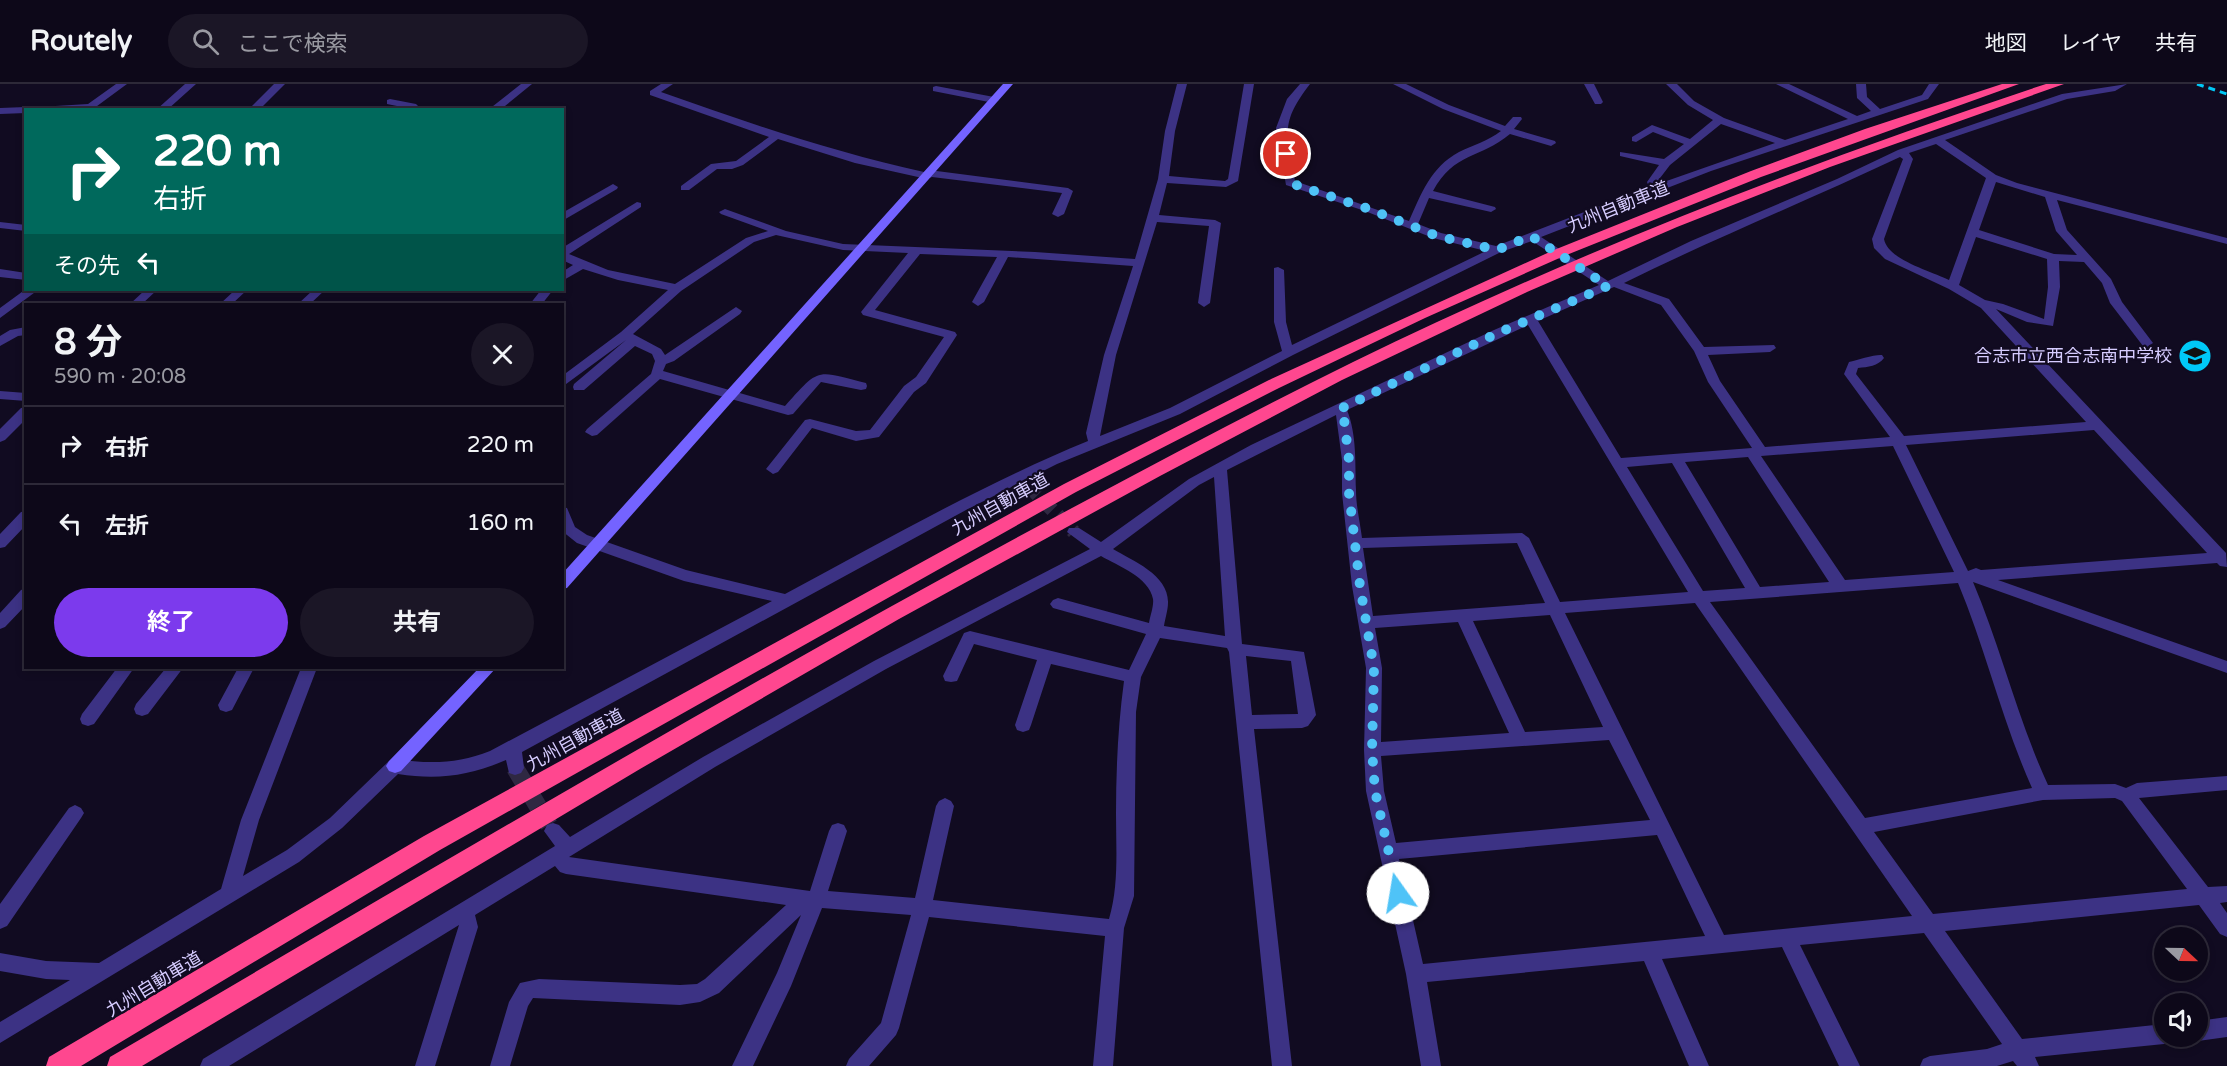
<!DOCTYPE html>
<html lang="ja">
<meta charset="utf-8">
<style>
:root{--surface:#0d0819;--page:#1b1626;--text:#f1f3f6;--muted:#9a9aa2;--line:#2d2938;--accent:#7c3aed}
body{margin:0;font-family:"Varela Round","Noto Sans JP",sans-serif;background:var(--page);color:var(--text);height:100vh;display:flex;flex-direction:column;font-size:22px;white-space:nowrap}
*{box-sizing:border-box;margin:0}
p{font-size:20px;color:var(--muted)}
.icon{flex:none;width:33px;height:33px;fill:none;stroke:currentColor;stroke-width:2;stroke-linecap:round;stroke-linejoin:round}
.map{position:relative;flex:1;overflow:hidden}
.sheet{position:absolute;left:24px;top:219px;width:540px;height:366px;display:flex;flex-direction:column;background:var(--surface);border-radius:0px;box-shadow:0 3px 9px #0003,0 0 0 2px var(--line)}
.sheet>*{flex:none}
.banner{position:absolute;left:24px;top:24px;width:540px;height:183px;border-radius:0px;box-shadow:0 3px 9px #0003,0 0 0 2px var(--line);background:#00695c;color:#fff;overflow:hidden}
.needle{width:39px;rotate:112deg}
.tools{position:absolute;left:2154px;top:843px;display:grid;gap:12px}
.tools a{display:grid;place-items:center;width:54px;height:54px;border-radius:50%;background:var(--surface);box-shadow:0 3px 9px #0003,0 0 0 2px var(--line);font-size:30px}
.pin{position:absolute;display:grid;place-items:center;width:51px;height:51px;color:#fff;margin:-26px;border:3px solid #fff;border-radius:50%;box-shadow:0 2px 6px #0007}
.me{position:absolute;width:66px;margin:-33px;rotate:347deg;stroke-linejoin:round;filter:drop-shadow(0 0 4px #0008)}
.turn{display:flex;align-items:center;gap:21px;height:126px;padding:0 30px;font-size:27px}
.turn .icon{width:78px;height:78px;stroke-width:2.5}
.turn b{display:block;font-size:42px;line-height:51px}
.then{display:flex;align-items:center;height:57px;padding:0 30px;background:#0003;gap:12px;font-size:22px}
.round{display:grid;place-items:center;flex:none;width:63px;height:63px;border-radius:32px;background:var(--page)}
.headline{display:flex;align-items:center;justify-content:space-between;height:102px;padding:0 30px}
h1{font-size:36px;font-weight:700;line-height:45px}
.cta{display:flex;gap:12px;margin-top:auto;padding:12px 30px}
.cta a{flex:1;height:69px;border-radius:36px;background:var(--accent);color:#fff;font-size:24px;font-weight:700;line-height:69px;text-align:center}
.cta a+a{background:var(--page);color:var(--text)}
ul{padding:0;list-style:none}
li{display:flex;align-items:center;gap:18px;height:78px;padding:0 30px;border-top:2px solid var(--line)}
li div{flex:1}
li b{display:block;font-size:22px}
li em{font-style:normal}
header{display:flex;align-items:center;gap:36px;box-sizing:border-box;height:84px;padding:0 30px;background:var(--surface);border-bottom:2px solid var(--line)}
header strong{font-size:28px}
nav{display:flex;gap:33px;margin-inline-start:auto;font-size:21px}
.search{width:420px;height:54px;background:var(--page);display:flex;align-items:center;gap:15px;box-sizing:border-box;padding:0 21px;border-radius:33px;color:var(--muted);font-size:22px}
.map>svg:first-child{display:block}
</style>
<header>
<strong>Routely</strong>
<div class="search"><svg class="icon" aria-label="search" viewBox="0 0 24 24"><circle cx="10" cy="10" r="6"/><path d="M15 15l6 6"/></svg>ここで検索</div>
<nav><a>地図</a><a>レイヤ</a><a>共有</a></nav>
</header>
<div class="map">
<svg width="2227" height="982" viewBox="0 0 2227 982">
<rect width="100%" height="100%" fill="#110b21"/>
<g fill="none" stroke-linecap="round" stroke-linejoin="round">
<!-- street-tunnel-far1 -->
<path stroke="#2f2842" stroke-width="14" stroke-dasharray="14 7" stroke-linecap="butt" d="M 1028,401 L 1074,448"/>
<!-- street-tunnel -->
<path stroke="#2f2842" stroke-width="18" stroke-dasharray="18 9" stroke-linecap="butt" d="M 515,684 L 549,741"/>
<!-- street -->
<path fill="#3c3284" fill-rule="evenodd" d="M 116,0 L 127,0 L 93,25 L 34,26 L 39,23 L 88,20 Z
M 185,0 L 196,0 L 167,26 L 156,26 Z
M 274,0 L 285,0 L 259,26 L 248,26 Z
M 521,0 L 532,0 L 500,26 L 488,26 Z
M 661,0 L 673,0 L 661,8 C 748,39 834,68 924,88 L 929,86 L 1068,104 L 1073,107 L 1064,130 L 1058,133 L 1052,130 L 1062,109 L 932,93 L 927,95 L 855,79 L 778,55 L 743,81 L 732,85 L 717,85 L 689,106 L 681,106 L 681,102 L 711,80 L 736,77 L 769,53 L 650,11 L 650,7 Z
M 1177,0 L 1187,0 L 1175,47 L 1169,92 L 1225,97 L 1228,95 L 1244,0 L 1254,0 L 1238,97 L 1226,103 L 1167,99 L 1159,131 L 1215,136 L 1221,139 L 1210,219 L 1204,223 L 1198,219 L 1209,142 L 1157,138 L 1116,271 L 1100,352 L 1170,324 L 1282,267 L 1274,238 L 1274,184 L 1278,183 L 1284,186 L 1286,238 L 1292,261 L 1486,167 L 1433,154 L 1365,127 L 1286,101 L 1276,44 L 1287,15 L 1300,0 L 1310,0 C 1279,40 1287,50 1295,97 L 1409,137 C 1421,110 1431,83 1459,68 C 1473,61 1488,57 1501,47 L 1443,25 L 1393,0 L 1406,0 L 1449,21 L 1505,42 L 1513,33 L 1521,33 L 1522,35 L 1514,45 L 1555,57 L 1556,59 L 1551,62 L 1510,50 C 1480,75 1454,68 1433,107 L 1495,123 L 1496,125 L 1491,128 L 1429,114 L 1418,140 L 1441,149 L 1496,162 L 1649,103 L 1647,98 L 1659,81 L 1620,72 L 1620,68 L 1664,75 L 1684,60 L 1653,48 L 1636,58 L 1632,57 L 1632,53 L 1652,41 L 1690,55 L 1713,36 L 1688,21 L 1666,0 L 1677,0 L 1694,17 L 1724,34 L 1785,56 L 1848,35 L 1776,0 L 1789,0 L 1857,32 L 1871,27 L 1857,14 L 1856,0 L 1866,0 L 1867,13 L 1880,25 L 1922,11 L 1929,0 L 1939,0 L 1928,15 L 1711,87 L 1541,153 L 1608,197 L 1691,157 L 1837,95 L 1898,66 L 2062,10 L 2127,0 L 2115,7 L 2067,15 L 1945,56 L 1996,91 L 2017,99 L 2227,154 L 2227,160 L 2057,116 L 2067,146 L 2111,195 L 2122,218 L 2153,259 L 2147,263 L 2143,262 L 2110,219 L 2102,199 L 2084,178 L 2059,177 L 2060,203 L 2053,242 L 2027,238 L 1996,225 L 2226,469 L 2227,483 L 2220,482 L 2217,479 L 1998,496 L 2227,577 L 2227,589 L 1973,498 C 2001,564 2018,636 2048,701 L 2115,700 L 2126,704 L 2137,699 L 2227,692 L 2227,706 L 2139,714 L 2208,803 L 2227,802 L 2227,818 L 2220,819 L 2227,829 L 2227,853 L 2220,850 L 2199,821 L 1945,847 L 2022,955 L 2164,940 L 2164,952 L 2173,952 L 2171,957 L 2164,960 L 2035,973 L 2039,982 L 2017,982 L 2013,977 L 1997,982 L 1920,982 L 1923,975 L 1930,972 L 1987,965 L 2002,960 L 1924,849 L 1800,861 L 1860,982 L 1839,982 L 1782,863 L 1662,875 L 1709,982 L 1689,982 L 1644,877 L 1427,898 L 1441,982 L 1421,982 L 1406,890 L 1366,707 L 1364,666 L 1366,584 L 1352,502 L 1342,409 L 1342,376 L 1336,331 L 1227,386 L 1242,560 L 1304,568 L 1316,631 L 1308,642 L 1302,644 L 1254,645 L 1292,982 L 1272,982 L 1229,568 L 1227,564 L 1160,554 L 1141,593 L 1136,628 L 1134,812 L 1124,844 L 1113,982 L 1093,982 L 1105,852 L 929,833 L 899,944 L 896,951 L 869,982 L 846,982 L 849,975 L 881,939 L 911,831 L 822,824 L 791,902 L 753,982 L 732,982 L 777,889 L 801,831 L 719,909 L 700,918 L 680,921 L 533,914 L 528,922 L 510,982 L 490,982 L 509,918 L 520,899 L 539,895 L 680,901 L 697,900 L 705,895 L 786,821 L 566,790 L 560,788 L 555,782 L 475,831 L 478,843 L 435,982 L 415,982 L 459,841 L 229,982 L 200,982 L 203,975 L 555,762 L 544,747 L 547,741 L 553,739 L 559,741 L 570,753 L 703,673 L 874,577 L 1090,465 L 1067,448 L 1069,444 L 1079,444 L 1101,458 L 1189,395 L 1251,361 L 1494,246 L 1599,201 L 1532,157 L 1501,168 L 1293,271 L 1180,330 L 1057,380 L 966,426 L 522,668 L 524,684 L 521,689 L 515,691 L 509,689 L 506,676 C 469,692 438,696 398,690 L 342,744 L 299,778 L 0,959 L 0,938 L 70,896 L 46,895 L 0,887 L 0,869 L 46,877 L 99,879 L 221,805 L 241,736 L 301,584 L 317,584 L 259,736 L 243,792 L 287,766 L 330,734 L 389,677 L 395,675 C 429,680 458,680 490,667 L 772,517 L 684,497 L 577,459 L 562,447 L 562,423 L 567,424 L 575,443 L 587,451 L 686,486 L 785,510 C 884,457 983,400 1088,357 L 1086,349 L 1104,271 L 1133,182 L 1008,173 L 984,218 L 978,222 L 972,218 L 997,173 L 920,170 L 875,226 L 955,248 L 957,251 L 926,299 L 914,308 L 879,353 L 856,357 L 812,344 L 778,388 L 773,390 L 766,385 L 805,336 L 810,335 L 856,347 L 870,346 L 904,302 L 916,293 L 944,253 L 863,231 L 861,228 L 908,169 L 843,166 L 776,151 L 754,158 L 681,207 L 633,250 L 661,265 L 665,271 L 736,223 L 742,227 L 740,230 L 674,277 L 666,280 L 663,287 L 785,322 C 820,283 815,286 866,299 L 867,302 L 866,305 L 861,306 L 821,298 L 793,330 L 788,331 L 660,295 L 597,351 L 592,352 L 585,348 L 587,345 L 651,290 L 655,277 L 652,270 L 635,262 L 584,306 L 574,306 L 573,303 L 574,300 L 626,256 L 562,303 L 562,292 L 621,248 L 668,206 L 618,196 L 583,185 L 562,197 L 562,188 L 573,181 L 562,176 L 562,164 L 637,118 L 641,119 L 641,123 L 569,170 L 608,186 L 675,200 L 746,154 L 768,147 L 721,130 L 719,128 L 725,125 L 786,147 L 843,160 L 1035,168 L 1135,175 L 1158,95 L 1165,47 ZM 1721,40 L 1775,59 L 1658,100 L 1657,98 L 1670,81 ZM 1936,60 L 1986,94 L 1949,196 C 1931,187 1888,176 1884,155 L 1913,75 L 1909,69 ZM 1900,73 L 1903,75 L 1872,155 L 1874,164 L 1885,175 L 1949,205 L 1981,224 L 2086,338 L 1904,352 L 1856,290 L 1858,284 C 1868,283 1878,282 1884,274 L 1882,271 C 1876,270 1857,276 1849,278 L 1844,290 L 1890,353 L 1765,363 L 1720,297 L 1708,271 L 1770,268 L 1776,264 L 1774,261 L 1704,263 L 1669,215 L 1624,199 C 1715,154 1809,116 1900,73 ZM 1996,98 L 2045,113 L 2056,147 L 2077,171 L 2054,170 L 1979,146 ZM 1976,153 L 2047,175 L 2048,203 L 2044,235 L 2003,220 L 1985,216 L 1959,201 ZM 1614,203 L 1661,221 L 1694,267 L 1708,298 L 1752,364 L 1621,374 L 1538,237 ZM 1528,241 L 1688,508 L 1560,518 L 1529,454 L 1522,449 L 1362,454 C 1360,438 1356,422 1356,406 C 1355,380 1357,351 1347,326 ZM 2094,346 L 2207,469 L 1981,486 L 1976,484 L 1968,487 L 1906,361 ZM 1893,362 L 1954,488 L 1845,496 L 1761,372 ZM 1748,373 L 1829,498 L 1760,503 L 1685,378 ZM 1672,379 L 1745,504 L 1703,507 L 1627,383 ZM 1214,393 L 1225,552 L 1164,542 C 1165,535 1168,526 1168,519 C 1169,491 1133,477 1113,465 L 1199,401 ZM 1517,459 L 1545,519 L 1373,532 L 1363,464 ZM 1101,472 C 1118,482 1149,493 1153,515 C 1154,522 1150,532 1149,539 L 1058,514 L 1053,516 L 1050,520 L 1053,524 L 1146,550 L 1129,586 L 970,547 L 964,549 L 943,592 L 945,597 L 951,598 L 957,597 L 974,560 L 1037,576 L 1015,641 L 1017,646 L 1023,648 L 1029,646 L 1031,641 L 1051,580 L 1124,597 C 1118,641 1116,686 1116,730 C 1116,765 1119,801 1109,835 L 933,816 L 954,722 L 951,717 L 945,714 L 939,717 L 936,722 L 915,814 L 828,807 L 847,747 L 844,741 L 838,739 L 832,741 L 829,747 L 810,807 L 569,773 L 715,683 L 886,585 ZM 1958,499 C 1986,566 2002,637 2032,704 L 1865,734 L 1710,518 ZM 1695,519 L 1912,832 L 1724,851 L 1565,529 ZM 1550,531 L 1603,643 L 1525,648 L 1473,537 ZM 1458,538 L 1509,649 L 1381,658 L 1382,584 L 1375,544 ZM 1246,572 L 1291,577 L 1298,630 L 1252,631 ZM 1609,656 L 1650,736 L 1396,759 L 1384,707 L 1381,672 ZM 2115,714 L 2122,717 L 2187,805 L 1933,830 L 1874,748 L 2043,716 ZM 1657,751 L 1705,852 L 1423,880 L 1399,775 Z
M 1584,0 L 1594,0 L 1603,18 L 1601,20 L 1595,20 Z
M 936,2 L 994,13 L 999,16 L 994,19 L 933,7 L 933,3 Z
M 390,15 L 416,20 L 418,22 L 415,26 L 405,26 L 407,24 L 387,20 L 387,16 Z
M 0,24 L 26,23 L 31,26 L 26,26 L 26,29 L 0,30 Z
M 613,100 L 618,103 L 617,105 L 562,137 L 562,129 Z
M 0,138 L 26,141 L 26,147 L 0,144 Z
M 0,185 L 26,189 L 26,196 L 0,193 Z
M 26,205 L 38,206 L 0,234 L 0,224 Z
M 145,206 L 157,206 L 142,220 L 130,220 Z
M 235,206 L 247,206 L 232,220 L 220,220 Z
M 313,206 L 325,206 L 310,220 L 298,220 Z
M 541,206 L 553,206 L 542,220 L 530,220 Z
M 26,243 L 26,251 L 18,252 L 0,262 L 0,252 L 10,246 Z
M 0,307 L 26,309 L 26,317 L 0,315 Z
M 26,323 L 26,335 L 5,356 L 0,358 L 0,345 L 21,324 Z
M 26,427 L 26,441 L 5,463 L 0,464 L 0,450 L 21,428 Z
M 26,504 L 26,521 L 5,543 L 0,545 L 0,529 L 21,506 Z
M 117,584 L 134,584 L 94,640 L 88,642 L 82,640 L 80,635 L 82,630 Z
M 166,584 L 183,584 L 148,630 L 142,632 L 136,630 L 134,625 L 136,620 Z
M 238,584 L 254,584 L 232,626 L 226,628 L 220,626 L 218,621 Z
M 75,721 L 81,724 L 84,729 L 81,734 L 7,842 L 0,845 L 0,820 L 69,724 Z
M 2227,933 L 2227,953 L 2198,957 L 2191,954 L 2198,952 L 2198,937 Z"/>
<!-- secondary -->
<path fill="#7463ff" fill-rule="evenodd" d="M 1003,0 L 1013,0 L 567,504 L 562,505 L 562,490 Z
M 479,584 L 496,584 L 401,687 L 395,689 L 389,687 L 386,682 L 389,677 Z"/>
<!-- highway -->
<path fill="#ff478f" fill-rule="evenodd" d="M 2002,0 L 2019,0 L 1761,93 L 1564,172 L 1425,234 L 1279,304 L 1076,408 L 440,766 L 81,982 L 46,982 L 49,973 L 424,752 L 1064,400 L 1269,296 L 1554,166 L 1751,87 L 1865,45 Z
M 2046,0 L 2064,0 L 1830,83 L 1677,143 L 1527,208 L 1342,296 L 1160,392 L 899,535 L 640,685 L 142,982 L 107,982 L 110,973 C 434,784 756,592 1087,416 C 1202,355 1318,293 1437,238 C 1635,146 1839,68 2046,0 Z"/>
<!-- rail -->
<path stroke="#00c9f7" stroke-width="3" stroke-dasharray="7 5" stroke-linecap="butt" d="M 2197,0 L 2227,10"/>
</g>
<g fill="none" stroke-linecap="round" stroke-linejoin="round">
<!-- route -->
<path stroke="#4fc3f7" stroke-width="10" stroke-dasharray="0 18" d="M 1286,70 L 1288,94 L 1293,100 L 1369,125 L 1437,152 L 1497,166 L 1531,152 L 1608,202 L 1498,249 L 1340,325 L 1344,335 L 1349,376 L 1349,409 L 1360,502 L 1374,584 L 1372,666 L 1375,707 L 1398,809"/>
</g>
<!-- icons -->
<defs>
<symbol id="school-disc" viewBox="-11 -11 22 22"><circle r="9.5" fill="#00c9f7" stroke="#110b21"/><path d="M0-5L7-2L0 1L-7-2ZM-4 1L0 2.5L4 1V4Q0 6-4 4Z" fill="#111"/></symbol>
</defs>
<g fill-rule="evenodd">
<use href="#school-disc" x="2176" y="253" width="38" height="38"/>
</g>
<g text-anchor="middle" dominant-baseline="central" stroke-width="4.5" stroke-linejoin="round" paint-order="stroke">
<!-- street labels -->
<g font-size="18" fill="#d6ccff" stroke="#110b21">
<text transform="translate(1618 123) rotate(-22)">九州自動車道</text>
<text transform="translate(1000 420) rotate(-29)">九州自動車道</text>
<text transform="translate(575 656) rotate(-29)">九州自動車道</text>
<text transform="translate(154 900) rotate(-31)">九州自動車道</text>
</g>
<!-- poi labels -->
<g font-size="18" fill="#d6ccff" stroke="#110b21" text-anchor="end">
<text x="2172" y="272">合志市立西合志南中学校</text>
</g>
</g>
</svg>
<div class="tools">
<a><svg class="needle" viewBox="-14 -14 28 28"><path d="M0-13l5 13h-10z" fill="#e53935"/><path d="M0 13l5-13h-10z" fill="#9a9aa2"/></svg></a>
<a><svg class="icon" aria-label="sound" viewBox="0 0 24 24"><path d="M4 9h4l5-4v14l-5-4H4zM17 9q2 3 0 6"/></svg></a>
</div>
<div class="pin" style="left:1286px;top:70px;background:#d93025"><svg class="icon" aria-label="arrive" viewBox="0 0 24 24"><path d="M6 21V4h12l-3 4 3 4H6"/></svg></div>
<svg class="me" style="left:1398px;top:809px" viewBox="-20 -20 40 40"><circle r="19" fill="#fff"/><path d="M0-13L10 11 0 6-10 11z" fill="#4fc3f7"/></svg>
<div class="banner">
<div class="turn"><svg class="icon" aria-label="right" viewBox="0 0 24 24"><path d="M7 20v-9h11M14 6l5 5-5 5"/></svg><div><b>220 m</b>右折</div></div>
<div class="then">その先<svg class="icon" aria-label="left" viewBox="0 0 24 24"><path d="M17 20v-9H6M10 6l-5 5 5 5"/></svg></div>
</div>
<section class="sheet">
<div class="headline"><div><h1>8 分</h1><p>590 m · 20:08</p></div><a class="round"><svg class="icon" aria-label="close" viewBox="0 0 24 24"><path d="M6 6l12 12M18 6L6 18"/></svg></a></div>
<ul>
<li><svg class="icon" aria-label="right" viewBox="0 0 24 24"><path d="M7 20v-9h11M14 6l5 5-5 5"/></svg><div><b>右折</b></div><em>220 m</em></li>
<li><svg class="icon" aria-label="left" viewBox="0 0 24 24"><path d="M17 20v-9H6M10 6l-5 5 5 5"/></svg><div><b>左折</b></div><em>160 m</em></li>
</ul>
<div class="cta"><a>終了</a><a>共有</a></div>
</section>
</div>
